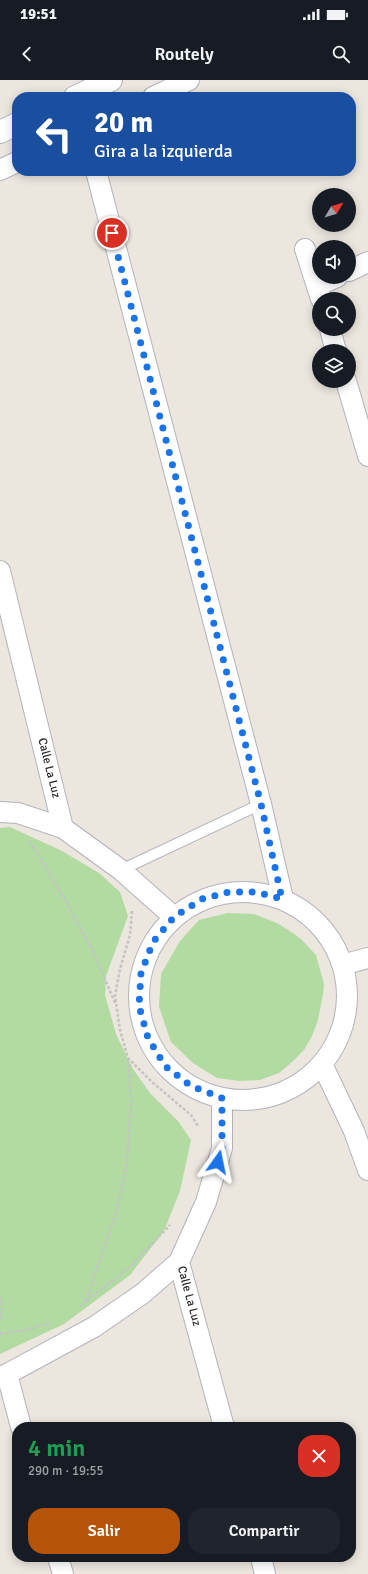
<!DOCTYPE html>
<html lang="es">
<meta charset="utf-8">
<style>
:root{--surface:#171b24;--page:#20242c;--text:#f1f3f6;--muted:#9ea1a6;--accent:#b45309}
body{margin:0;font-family:Signika,sans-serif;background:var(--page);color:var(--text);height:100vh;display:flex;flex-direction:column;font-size:15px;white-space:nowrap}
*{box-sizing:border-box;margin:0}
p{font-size:13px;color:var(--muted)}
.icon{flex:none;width:22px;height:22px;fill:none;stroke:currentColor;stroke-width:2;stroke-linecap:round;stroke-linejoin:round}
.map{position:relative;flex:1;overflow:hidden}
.sheet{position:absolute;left:12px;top:1342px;width:344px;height:140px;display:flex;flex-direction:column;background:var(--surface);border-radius:16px;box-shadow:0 2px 10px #0003}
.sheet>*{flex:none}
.guide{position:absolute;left:12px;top:12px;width:344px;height:84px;border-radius:16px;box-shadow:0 2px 10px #0003;background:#1a4fa0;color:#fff;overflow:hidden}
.needle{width:26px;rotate:52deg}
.tools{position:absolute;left:312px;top:108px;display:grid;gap:8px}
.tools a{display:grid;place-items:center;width:44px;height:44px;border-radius:50%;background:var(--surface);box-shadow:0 2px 10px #0003;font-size:20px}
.pin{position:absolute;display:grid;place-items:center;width:34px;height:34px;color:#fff;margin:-17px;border:2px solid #fff;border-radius:50%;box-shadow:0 1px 4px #0007}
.me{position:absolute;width:44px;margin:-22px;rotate:12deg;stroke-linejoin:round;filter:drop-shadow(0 0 3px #0008)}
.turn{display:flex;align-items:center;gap:14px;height:84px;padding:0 16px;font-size:18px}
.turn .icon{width:52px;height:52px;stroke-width:2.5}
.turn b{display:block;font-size:28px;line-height:34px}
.round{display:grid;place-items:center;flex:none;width:42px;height:42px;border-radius:16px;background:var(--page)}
.overview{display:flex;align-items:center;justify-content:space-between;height:68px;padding:0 16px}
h1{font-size:24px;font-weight:600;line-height:30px;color:#1e9e55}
.button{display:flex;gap:8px;margin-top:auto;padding:8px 16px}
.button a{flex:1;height:46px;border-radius:16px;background:var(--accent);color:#fff;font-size:16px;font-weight:600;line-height:46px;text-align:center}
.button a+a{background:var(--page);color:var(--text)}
.status{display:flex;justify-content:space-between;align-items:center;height:28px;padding:0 20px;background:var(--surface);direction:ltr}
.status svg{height:11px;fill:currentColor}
header{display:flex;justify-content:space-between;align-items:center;height:52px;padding:0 16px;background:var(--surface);font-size:18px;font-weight:600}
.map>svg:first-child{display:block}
</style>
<div class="status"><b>19:51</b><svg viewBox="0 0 49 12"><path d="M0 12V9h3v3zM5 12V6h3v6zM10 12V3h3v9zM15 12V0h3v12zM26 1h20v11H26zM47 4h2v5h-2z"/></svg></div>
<header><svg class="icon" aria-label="back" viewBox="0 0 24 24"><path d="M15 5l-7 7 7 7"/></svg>Routely<svg class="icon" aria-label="search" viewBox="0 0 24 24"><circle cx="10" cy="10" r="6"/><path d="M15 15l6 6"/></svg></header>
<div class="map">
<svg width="368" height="1494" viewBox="0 0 368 1494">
<rect width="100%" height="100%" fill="#ebe6de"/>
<!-- green -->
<path fill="#b1dba1" d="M 10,747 L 62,771 L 99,793 L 120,812 L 128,836 L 106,896 L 105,915 L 116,954 L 133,989 L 150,1013 L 178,1041 L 191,1060 L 180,1111 L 164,1151 L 130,1195 L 64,1244 L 0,1274 L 0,748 Z
M 228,833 L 254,834 L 277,843 L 293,853 L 302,860 L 316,875 L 324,904 L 323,914 L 318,940 L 312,956 L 304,970 L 292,982 L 279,993 L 260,1000 L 240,1001 L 217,998 L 193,983 L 171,962 L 159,927 L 161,894 L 180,861 L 199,840 Z"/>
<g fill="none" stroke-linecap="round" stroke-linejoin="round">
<defs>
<path id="service" d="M 121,790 L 261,724"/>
<path id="minor" d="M 153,17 L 189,0
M 0,90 L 17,82
M 96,91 L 261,724 L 283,819
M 305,169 L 321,219
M 349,191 L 368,182
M 317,206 L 337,197
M 330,249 L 336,271
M 346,301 L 368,376
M 0,491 L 63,748
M 0,732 L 18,733 L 63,748 L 121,790 L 174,837
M139 916a104 104 0 1 1 208 0a104 104 0 1 1-208 0Z
M 342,885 L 368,878
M 322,984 L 354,1051 L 368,1090
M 222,1018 L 222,1068 L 206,1122 L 179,1182 L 224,1347
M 7,1294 L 21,1347
M 0,1298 L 94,1247 L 142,1214 L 179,1182
M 58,1477 L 63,1494
M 261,1477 L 265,1494"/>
<path id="tertiary" d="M 75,17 L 111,0
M 0,52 L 17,44"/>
</defs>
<!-- service casing -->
<use href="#service" stroke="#b2b3bd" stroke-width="12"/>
<!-- minor casing -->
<use href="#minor" stroke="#b2b3bd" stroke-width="22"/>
<!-- tertiary casing -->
<use href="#tertiary" stroke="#b2b3bd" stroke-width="24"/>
<!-- path -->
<path stroke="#c4c4c4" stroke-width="2.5" stroke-dasharray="3 2" stroke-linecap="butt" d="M 30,761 L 66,821 L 95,875 L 115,923
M 132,831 L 130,855 L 120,889 L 115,916 L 120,950 L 128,978 L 152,1002 L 191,1035 L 198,1046
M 0,1218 L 3,1227 L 0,1241
M 86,1221 L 116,1134 L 127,1084 L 131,1020 L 128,979
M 80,1226 L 131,1186 L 170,1145
M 0,1254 L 26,1250 L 50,1243"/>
<!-- service -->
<use href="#service" stroke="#fff" stroke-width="10"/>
<!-- minor -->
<use href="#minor" stroke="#fff" stroke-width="20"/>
<!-- tertiary -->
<use href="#tertiary" stroke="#fff" stroke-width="22"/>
</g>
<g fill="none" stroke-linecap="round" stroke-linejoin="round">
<!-- route -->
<path stroke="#1a73e8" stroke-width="7" stroke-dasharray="0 12.6" d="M 112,153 L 261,724 L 282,819 L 256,812 L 229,812 L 202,819 L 174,837 L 153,862 L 141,893 L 139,926 L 148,958 L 159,976 L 165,986 L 191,1006 L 222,1018 L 222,1068 L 218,1082"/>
</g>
<g text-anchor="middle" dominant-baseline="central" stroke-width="3" stroke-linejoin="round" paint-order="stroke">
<!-- street labels -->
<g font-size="12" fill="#2b2b2b" stroke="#fff">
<text transform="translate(49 688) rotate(76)">Calle La Luz</text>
<text transform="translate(189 1216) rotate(75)">Calle La Luz</text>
</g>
</g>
</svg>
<div class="tools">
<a><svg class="needle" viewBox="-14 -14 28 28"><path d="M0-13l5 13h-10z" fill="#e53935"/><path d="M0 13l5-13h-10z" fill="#9ea1a6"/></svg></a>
<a><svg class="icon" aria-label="sound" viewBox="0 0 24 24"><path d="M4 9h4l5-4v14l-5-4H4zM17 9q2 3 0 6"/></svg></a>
<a><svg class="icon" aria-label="search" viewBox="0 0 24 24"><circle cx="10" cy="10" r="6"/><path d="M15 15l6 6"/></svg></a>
<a><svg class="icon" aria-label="layers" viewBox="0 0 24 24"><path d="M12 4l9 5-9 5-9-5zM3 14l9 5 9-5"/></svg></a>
</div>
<div class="pin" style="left:112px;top:153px;background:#d93025"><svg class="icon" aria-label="arrive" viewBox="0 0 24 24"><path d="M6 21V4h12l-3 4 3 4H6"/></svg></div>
<svg class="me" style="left:218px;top:1082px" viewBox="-20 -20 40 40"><path d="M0-17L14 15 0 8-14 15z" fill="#1a73e8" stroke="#fff" stroke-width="4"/></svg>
<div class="guide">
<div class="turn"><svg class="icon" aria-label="left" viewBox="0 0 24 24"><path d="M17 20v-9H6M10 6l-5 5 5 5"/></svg><div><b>20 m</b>Gira a la izquierda</div></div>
</div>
<section class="sheet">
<div class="overview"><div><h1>4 min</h1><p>290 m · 19:55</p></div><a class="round" style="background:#d93025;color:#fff"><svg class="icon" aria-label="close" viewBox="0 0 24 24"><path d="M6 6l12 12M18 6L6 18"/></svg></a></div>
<div class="button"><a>Salir</a><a>Compartir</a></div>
</section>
</div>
